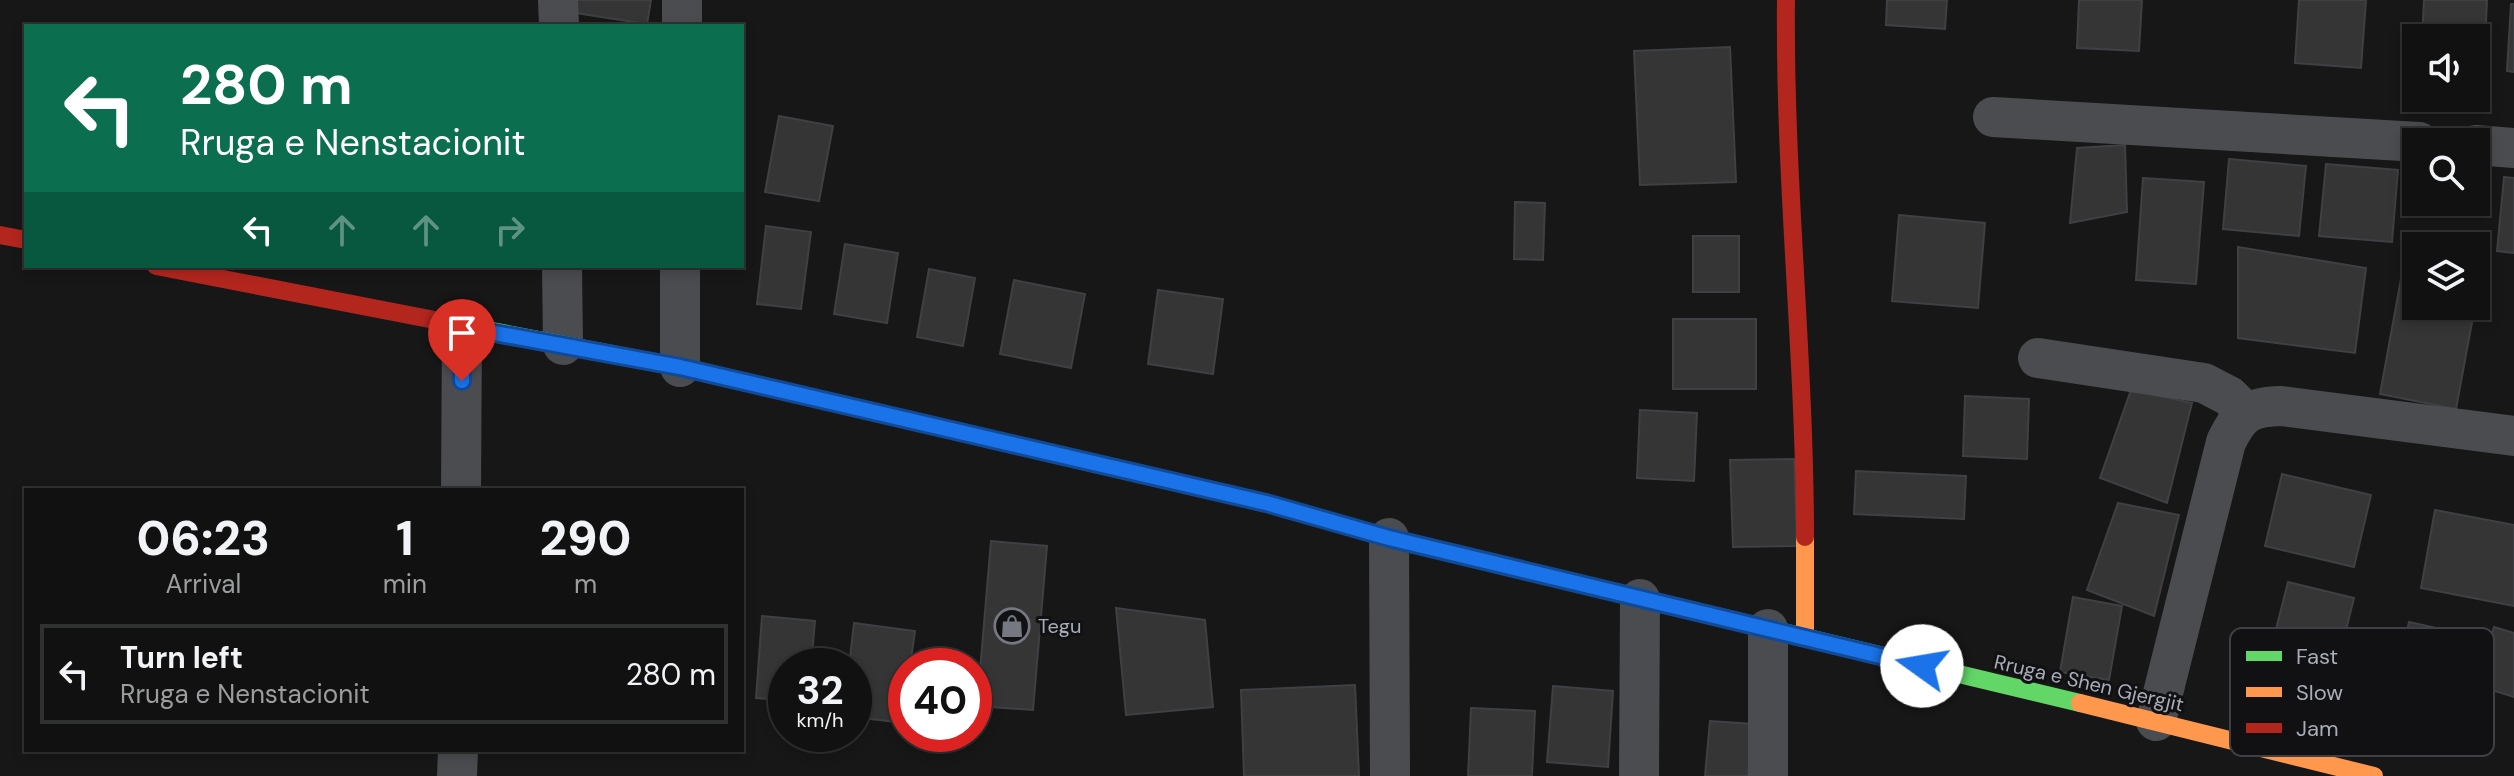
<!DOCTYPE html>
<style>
:root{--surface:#111;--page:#1a1a1a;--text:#f1f3f6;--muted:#9c9d9f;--line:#303131}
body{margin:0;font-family:"DM Sans",sans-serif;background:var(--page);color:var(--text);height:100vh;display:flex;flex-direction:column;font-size:30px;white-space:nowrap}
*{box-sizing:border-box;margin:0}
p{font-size:26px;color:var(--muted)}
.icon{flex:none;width:44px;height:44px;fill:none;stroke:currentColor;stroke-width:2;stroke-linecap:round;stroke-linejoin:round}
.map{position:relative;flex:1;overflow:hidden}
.details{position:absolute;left:24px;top:488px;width:720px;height:264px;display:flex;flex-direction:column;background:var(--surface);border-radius:0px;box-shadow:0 4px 12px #0003,0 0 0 2px var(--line)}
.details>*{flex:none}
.top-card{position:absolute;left:24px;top:24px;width:720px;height:244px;border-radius:0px;box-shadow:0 4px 12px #0003,0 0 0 2px var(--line);background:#0b6e4f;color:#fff;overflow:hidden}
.buttons{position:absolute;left:2402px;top:24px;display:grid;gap:16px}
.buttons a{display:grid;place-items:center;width:88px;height:88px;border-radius:0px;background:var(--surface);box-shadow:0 4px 12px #0003,0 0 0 2px var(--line);font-size:40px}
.speed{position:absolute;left:768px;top:648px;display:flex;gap:16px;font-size:40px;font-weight:700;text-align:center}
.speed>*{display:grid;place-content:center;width:104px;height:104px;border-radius:50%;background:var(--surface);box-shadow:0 4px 12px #0003,0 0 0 2px var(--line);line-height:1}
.speed small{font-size:20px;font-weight:400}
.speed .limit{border:12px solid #d22;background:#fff;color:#111}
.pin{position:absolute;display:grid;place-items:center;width:68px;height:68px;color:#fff;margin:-82px -34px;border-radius:50% 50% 50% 0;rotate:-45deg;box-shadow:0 0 8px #0007}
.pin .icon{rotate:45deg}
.me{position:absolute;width:88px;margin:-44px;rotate:283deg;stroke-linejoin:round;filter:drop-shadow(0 0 6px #0008)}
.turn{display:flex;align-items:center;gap:28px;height:168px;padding:0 24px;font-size:36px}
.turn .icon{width:104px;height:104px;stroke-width:2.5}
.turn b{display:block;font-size:56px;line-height:68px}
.lanes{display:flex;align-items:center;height:76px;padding:0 24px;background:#0003;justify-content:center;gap:40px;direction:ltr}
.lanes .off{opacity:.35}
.eta{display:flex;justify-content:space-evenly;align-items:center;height:136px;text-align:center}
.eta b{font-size:48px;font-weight:800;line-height:56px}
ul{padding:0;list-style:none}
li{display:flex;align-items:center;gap:24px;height:100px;margin:0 16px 12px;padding:0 8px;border:4px solid var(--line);border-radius:0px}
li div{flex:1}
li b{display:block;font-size:30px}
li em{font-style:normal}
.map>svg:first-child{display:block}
</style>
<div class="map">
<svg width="2514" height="776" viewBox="0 0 2514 776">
<rect width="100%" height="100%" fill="#171717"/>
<!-- building -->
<path fill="#353536" stroke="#3f4043" stroke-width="2" d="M 577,0 L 651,0 L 647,24 L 575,13 Z
M 1887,0 L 1947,0 L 1945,29 L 1886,25 Z
M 2079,0 L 2142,0 L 2139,51 L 2077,48 Z
M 2299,0 L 2366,0 L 2361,68 L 2295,63 Z
M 2424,0 L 2487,0 L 2484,63 L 2476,63 L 2476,38 L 2422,38 Z
M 2511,4 L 2514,4 L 2514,72 L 2507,71 Z
M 1730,47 L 1736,182 L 1640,185 L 1634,51 Z
M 779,116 L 833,126 L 819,201 L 765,192 Z
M 2125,145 L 2127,212 L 2070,223 L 2077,148 Z
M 2229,159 L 2306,166 L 2299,236 L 2223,229 Z
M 2326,164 L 2398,170 L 2392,242 L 2319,236 Z
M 2504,177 L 2514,178 L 2514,253 L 2497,251 Z
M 2143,178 L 2204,182 L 2196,284 L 2136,280 Z
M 1515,202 L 1545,203 L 1543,260 L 1514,259 Z
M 1899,215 L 1985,223 L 1978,308 L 1892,301 Z
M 766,226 L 811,232 L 801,309 L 757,304 Z
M 1693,236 L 1739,236 L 1739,292 L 1693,292 Z
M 845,244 L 898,253 L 887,323 L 834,314 Z
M 2238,247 L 2366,268 L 2355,353 L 2238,338 Z
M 2405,257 L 2416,259 L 2416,306 L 2475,306 L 2456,409 L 2380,394 Z
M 929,269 L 975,278 L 963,346 L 917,337 Z
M 1014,280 L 1085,294 L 1071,368 L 1000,354 Z
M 1158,290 L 1223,299 L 1213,374 L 1148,364 Z
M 1673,319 L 1756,319 L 1756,389 L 1673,389 Z
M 2131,390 L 2192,403 L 2167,503 L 2100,478 Z
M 1965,396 L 2029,399 L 2027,459 L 1963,456 Z
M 1640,410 L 1697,413 L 1694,481 L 1637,478 Z
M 1794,459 L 1797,546 L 1733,547 L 1730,460 Z
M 1856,471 L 1966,476 L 1964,519 L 1854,514 Z
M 2282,474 L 2371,495 L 2354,567 L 2265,546 Z
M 2118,503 L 2179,515 L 2154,616 L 2087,590 Z
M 2435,510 L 2514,525 L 2514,606 L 2421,588 Z
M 991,541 L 1047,546 L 1033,710 L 977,706 Z
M 2288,582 L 2354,598 L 2338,662 L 2272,645 Z
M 2073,597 L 2122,606 L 2109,680 L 2060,672 Z
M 1116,608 L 1205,620 L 1213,707 L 1126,715 Z
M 762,616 L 815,621 L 811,666 L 786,666 L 786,700 L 756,698 Z
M 2409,622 L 2459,633 L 2448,685 L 2398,673 Z
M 854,623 L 915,631 L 910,666 L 906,666 L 904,723 L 854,717 L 854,666 L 849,666 Z
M 2494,627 L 2514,633 L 2514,697 L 2476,685 Z
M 1355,685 L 1359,776 L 1244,776 L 1241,690 Z
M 1553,686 L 1613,691 L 1608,767 L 1547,762 Z
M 1471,708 L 1535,711 L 1532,776 L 1468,776 Z
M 1710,721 L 1753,724 L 1748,776 L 1705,776 Z"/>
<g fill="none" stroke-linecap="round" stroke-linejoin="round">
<!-- street -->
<path stroke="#4b4c50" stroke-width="40" d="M 558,0 L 559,26
M 682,26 L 682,0
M 1993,117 L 2419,142
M 2476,145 L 2514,148
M 562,266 L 563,345
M 2038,358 L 2204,383 L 2229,396 L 2246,413
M 680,367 L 680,266
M 461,490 L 462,327
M 1389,538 L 1390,776
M 2156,721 L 2226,442 C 2240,413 2249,407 2281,406 L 2514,436
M 457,776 L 458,750
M 1639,776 L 1640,599
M 1768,776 L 1768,629"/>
<!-- fast -->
<path stroke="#63d668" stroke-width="18" d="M 445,322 L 680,367 L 1096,464
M 1716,616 L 2080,703"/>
<!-- slow -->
<path stroke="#ff974d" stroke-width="18" d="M 1096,464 L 1266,503 L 1389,538 L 1716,616
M 1805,537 L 1805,638
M 2080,703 L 2374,776"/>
<!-- jam -->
<path stroke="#b3261e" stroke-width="18" d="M 1786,0 C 1784,179 1805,358 1805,537
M 0,235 L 26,240
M 156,266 L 445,322"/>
</g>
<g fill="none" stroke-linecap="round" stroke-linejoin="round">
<defs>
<path id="route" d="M 462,381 L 462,327 L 680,367 L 1266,503 L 1389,538 L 1922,666"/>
</defs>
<!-- route casing -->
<use href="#route" stroke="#114b97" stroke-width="20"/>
<!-- route -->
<use href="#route" stroke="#1a73e8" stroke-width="14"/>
</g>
<!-- icons -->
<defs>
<symbol id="shop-ring" viewBox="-11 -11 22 22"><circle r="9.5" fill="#111113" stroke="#757880" stroke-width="1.5"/><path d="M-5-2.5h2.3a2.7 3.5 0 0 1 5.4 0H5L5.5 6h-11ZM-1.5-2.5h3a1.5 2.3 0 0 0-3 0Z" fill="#757880"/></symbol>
</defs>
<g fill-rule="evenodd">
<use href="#shop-ring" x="992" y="606" width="40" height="40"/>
</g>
<g text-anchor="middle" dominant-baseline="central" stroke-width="6" stroke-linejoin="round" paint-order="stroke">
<!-- poi labels -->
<g font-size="20" fill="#a8adb8" stroke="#111113" text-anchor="start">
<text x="1038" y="626">Tegu</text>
</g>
<!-- street labels -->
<g font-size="20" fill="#a8adb8" stroke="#111113">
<text transform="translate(2089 683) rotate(13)">Rruga e Shen Gjergjit</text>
</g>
</g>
<!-- legend -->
<rect x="2230" y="628" width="264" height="128" rx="12" fill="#111113" stroke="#3e4045" stroke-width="2"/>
<rect x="2246" y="651" width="36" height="10" fill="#63d668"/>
<rect x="2246" y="687" width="36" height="10" fill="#ff974d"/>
<rect x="2246" y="723" width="36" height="10" fill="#b3261e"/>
<g font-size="22" fill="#a8adb8">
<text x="2296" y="664">Fast</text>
<text x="2296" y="700">Slow</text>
<text x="2296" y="736">Jam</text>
</g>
</svg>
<div class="buttons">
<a><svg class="icon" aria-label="sound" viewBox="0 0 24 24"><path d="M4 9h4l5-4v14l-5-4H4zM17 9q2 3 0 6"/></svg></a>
<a><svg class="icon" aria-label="search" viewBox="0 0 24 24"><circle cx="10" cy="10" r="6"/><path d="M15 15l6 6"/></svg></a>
<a><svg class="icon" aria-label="layers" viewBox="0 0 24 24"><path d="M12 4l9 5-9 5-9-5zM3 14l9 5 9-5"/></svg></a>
</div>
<div class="speed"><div>32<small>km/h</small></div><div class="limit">40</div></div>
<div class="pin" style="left:462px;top:381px;background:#d93025"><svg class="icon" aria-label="arrive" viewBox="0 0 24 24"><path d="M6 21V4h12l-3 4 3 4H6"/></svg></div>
<svg class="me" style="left:1922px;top:666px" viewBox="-20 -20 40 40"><circle r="19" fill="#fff"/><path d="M0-13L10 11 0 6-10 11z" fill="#1a73e8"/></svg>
<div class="top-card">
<div class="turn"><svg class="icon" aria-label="left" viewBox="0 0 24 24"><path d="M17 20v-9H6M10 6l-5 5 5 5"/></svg><div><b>280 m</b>Rruga e Nenstacionit</div></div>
<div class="lanes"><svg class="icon" aria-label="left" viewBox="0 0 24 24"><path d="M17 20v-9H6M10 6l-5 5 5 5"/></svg><svg class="icon off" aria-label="ahead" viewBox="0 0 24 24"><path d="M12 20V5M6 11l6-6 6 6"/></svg><svg class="icon off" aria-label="ahead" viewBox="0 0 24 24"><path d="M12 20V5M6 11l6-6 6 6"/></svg><svg class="icon off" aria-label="right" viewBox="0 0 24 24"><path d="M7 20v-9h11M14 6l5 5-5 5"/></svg></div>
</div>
<section class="details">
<div class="eta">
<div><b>06:23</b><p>Arrival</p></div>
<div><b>1</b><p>min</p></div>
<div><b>290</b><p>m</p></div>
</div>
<ul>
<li><svg class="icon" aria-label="left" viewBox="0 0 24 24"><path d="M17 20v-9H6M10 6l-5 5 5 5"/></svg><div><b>Turn left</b><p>Rruga e Nenstacionit</p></div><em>280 m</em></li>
</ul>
</section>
</div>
